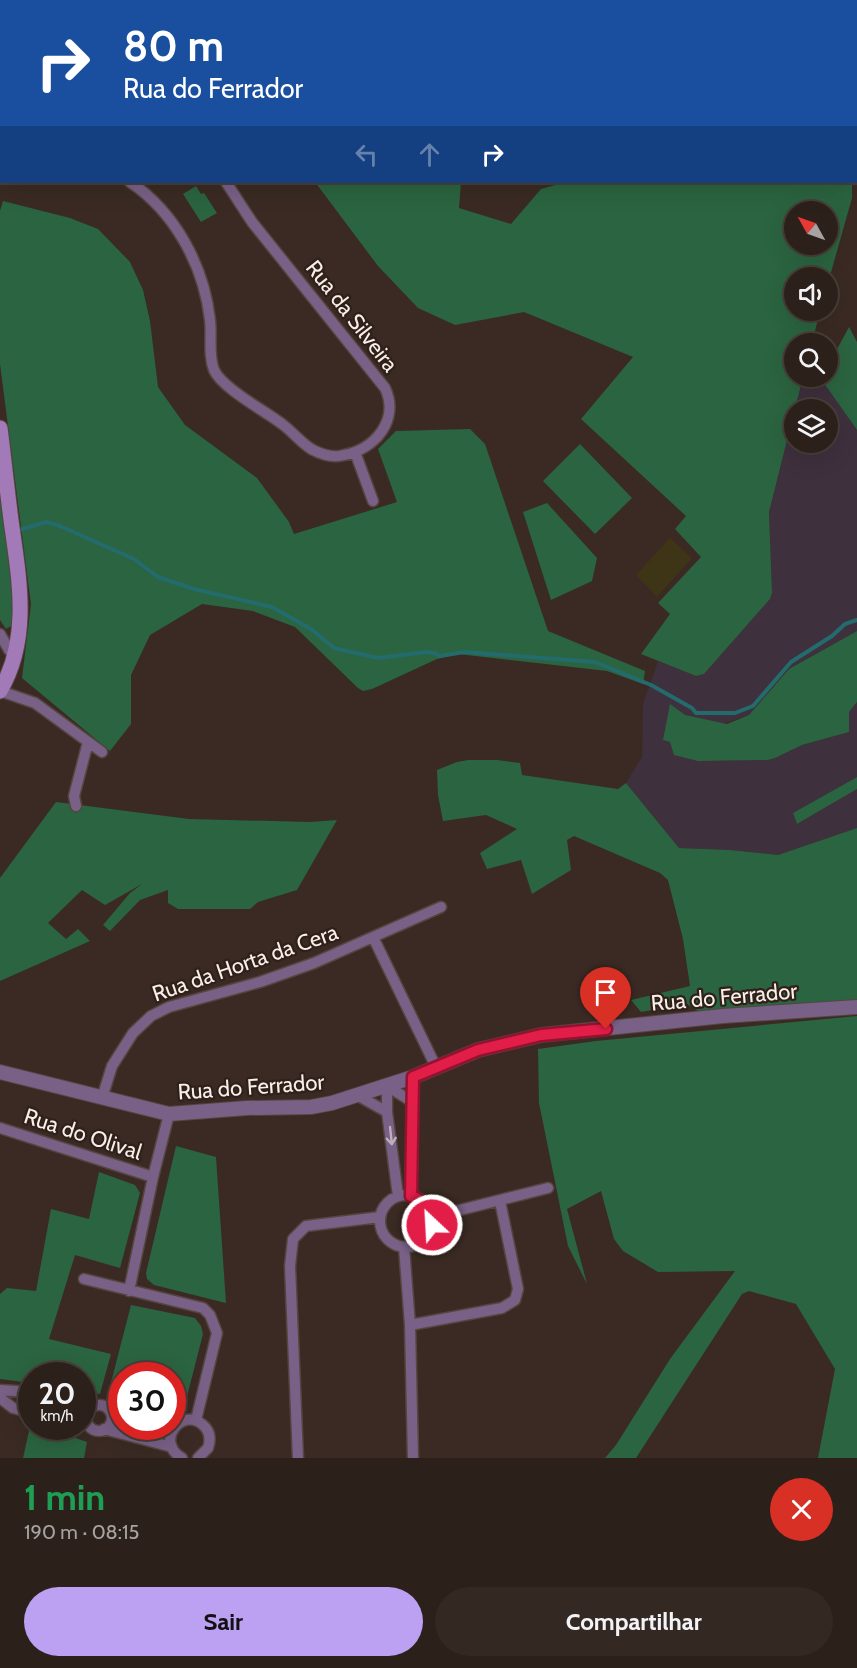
<!DOCTYPE html>
<html lang="pt">
<meta charset="utf-8">
<style>
:root{--surface:#2c201a;--page:#342823;--text:#f1f3f6;--muted:#a6a3a2;--line:#483e39;--accent:#bca0f2}
body{margin:0;font-family:Cabin,sans-serif;background:var(--page);color:var(--text);height:100vh;display:flex;flex-direction:column;font-size:22px;white-space:nowrap}
*{box-sizing:border-box;margin:0}
p{font-size:20px;color:var(--muted)}
.icon{flex:none;width:33px;height:33px;fill:none;stroke:currentColor;stroke-width:2;stroke-linecap:round;stroke-linejoin:round}
.map{position:relative;height:1458px;overflow:hidden}
.panel{display:flex;flex-direction:column;background:var(--surface);flex:1}
.panel>*{flex:none}
.banner{position:absolute;left:0px;top:0px;width:858px;height:183px;box-shadow:0 6px 24px #0002,0 0 0 2px var(--line);background:#1a4fa0;color:#fff;overflow:hidden}
.needle{width:39px;rotate:310deg}
.fabs{position:absolute;left:784px;top:201px;display:grid;gap:12px}
.fabs a{display:grid;place-items:center;width:54px;height:54px;border-radius:50%;background:var(--surface);box-shadow:0 6px 24px #0002,0 0 0 2px var(--line);font-size:30px}
.speed{position:absolute;left:18px;top:1362px;display:flex;gap:12px;font-size:30px;font-weight:700;text-align:center}
.speed>*{display:grid;place-content:center;width:78px;height:78px;border-radius:50%;background:var(--surface);box-shadow:0 6px 24px #0002,0 0 0 2px var(--line);line-height:1}
.speed small{font-size:15px;font-weight:400}
.speed .limit{border:9px solid #d22;background:#fff;color:#111}
.pin{position:absolute;display:grid;place-items:center;width:51px;height:51px;color:#fff;margin:-62px -26px;border-radius:50% 50% 50% 0;rotate:-45deg;box-shadow:0 0 6px #0007}
.pin .icon{rotate:45deg}
.me{position:absolute;width:66px;margin:-33px;rotate:335deg;stroke-linejoin:round;filter:drop-shadow(0 0 4px #0008)}
.turn{display:flex;align-items:center;gap:21px;height:126px;padding:0 24px;font-size:27px}
.turn .icon{width:78px;height:78px;stroke-width:2.5}
.turn b{display:block;font-size:42px;line-height:51px}
.lanes{display:flex;align-items:center;height:57px;padding:0 24px;background:#0003;justify-content:center;gap:30px;direction:ltr}
.lanes .off{opacity:.35}
.round{display:grid;place-items:center;flex:none;width:63px;height:63px;border-radius:32px;background:var(--page)}
.head{display:flex;align-items:center;justify-content:space-between;height:102px;padding:0 24px}
h1{font-size:36px;font-weight:800;line-height:45px;color:#1e9e55}
.action{display:flex;gap:12px;margin-top:auto;padding:12px 24px}
.action a{flex:1;height:69px;border-radius:36px;background:var(--accent);color:#111;font-size:24px;font-weight:800;line-height:69px;text-align:center}
.action a+a{background:var(--page);color:var(--text)}
.map>svg:first-child{display:block}
</style>
<div class="map">
<svg width="857" height="1458" viewBox="0 0 857 1458">
<rect width="100%" height="100%" fill="#3a2a23"/>
<!-- industrial -->
<path fill="#3e303d" d="M 821,379 L 857,430 L 857,631 L 789,669 L 749,715 L 670,742 L 698,761 L 768,760 L 775,758 L 802,745 L 849,732 L 849,712 L 857,702 L 857,777 L 793,813 L 797,824 L 857,789 L 857,828 L 778,855 L 730,850 L 679,848 L 626,783 L 642,757 L 643,704 L 658,661 L 696,676 L 704,674 L 770,599 L 772,593 L 769,512 L 795,410 L 795,442 L 828,442 L 828,410 L 795,409 L 802,381 Z"/>
<!-- green -->
<path fill="#2b6440" fill-rule="evenodd" d="M 550,0 L 853,0 L 551,2 Z
M 315,182 L 461,182 L 459,208 L 511,224 L 541,189 L 566,182 L 852,182 L 852,198 L 828,283 L 828,278 L 795,278 L 795,310 L 820,311 L 812,343 L 795,344 L 795,376 L 803,377 L 769,512 L 772,593 L 770,599 L 704,674 L 696,676 L 641,654 L 670,614 L 658,603 L 701,557 L 675,529 L 686,516 L 581,419 L 633,357 L 524,312 L 455,325 L 418,308 L 378,266 ZM 795,212 L 828,212 L 828,244 L 795,244 Z
M 196,186 L 201,194 L 204,193 L 217,213 L 201,222 L 183,194 Z
M 3,201 L 70,218 L 98,229 L 130,262 L 143,290 L 150,321 L 158,387 L 185,425 L 257,478 L 289,522 L 294,534 L 397,502 L 378,449 L 396,431 L 470,429 L 485,444 L 548,631 L 645,671 L 643,684 L 607,671 L 458,654 L 437,659 L 372,689 L 363,691 L 358,688 L 295,627 L 253,611 L 202,604 L 150,635 L 131,675 L 131,724 L 110,751 L 22,678 L 31,604 L 0,364 L 0,211 Z
M 849,327 L 857,342 L 857,430 L 821,379 L 822,377 L 828,376 L 828,366 Z
M 580,444 L 632,498 L 595,534 L 543,481 Z
M 0,482 L 15,617 L 11,626 L 6,629 L 0,620 Z
M 547,503 L 597,558 L 592,581 L 551,600 L 523,512 Z
M 857,631 L 857,702 L 849,712 L 849,732 L 802,745 L 775,758 L 768,760 L 698,761 L 674,755 L 670,742 L 663,740 L 670,704 L 685,715 L 727,724 L 749,715 L 789,669 Z
M 468,760 L 497,760 L 520,763 L 522,775 L 618,789 L 626,783 L 679,848 L 730,850 L 778,855 L 857,828 L 857,1000 L 701,1013 L 687,1004 L 641,1012 L 631,1000 L 690,986 L 683,939 L 668,880 L 660,873 L 574,836 L 567,840 L 571,870 L 532,894 L 521,860 L 487,869 L 480,853 L 517,829 L 486,815 L 443,821 L 438,795 L 437,770 L 457,762 Z
M 857,777 L 857,789 L 797,824 L 793,813 Z
M 56,802 L 189,819 L 310,822 L 337,820 L 297,890 L 258,902 L 250,909 L 178,909 L 168,903 L 168,890 L 140,900 L 110,931 L 103,925 L 130,893 L 142,884 L 105,905 L 82,890 L 48,923 L 66,939 L 78,929 L 90,941 L 0,981 L 0,878 Z
M 857,1016 L 857,1458 L 818,1458 L 835,1369 L 796,1304 L 749,1291 L 742,1294 L 636,1458 L 605,1458 L 616,1445 L 670,1359 L 735,1271 L 658,1272 L 623,1251 L 614,1239 L 601,1191 L 567,1209 L 587,1284 L 568,1246 L 539,1103 L 538,1049 L 596,1041 Z
M 176,1146 L 216,1157 L 226,1303 L 154,1285 L 147,1279 L 146,1273 Z
M 99,1172 L 135,1185 L 140,1193 L 120,1268 L 75,1255 L 49,1339 L 111,1354 L 100,1394 L 83,1391 L 82,1376 L 32,1376 L 31,1383 L 0,1379 L 0,1294 L 7,1288 L 36,1291 L 51,1209 L 89,1219 Z
M 131,1305 L 195,1318 L 201,1326 L 203,1334 L 183,1412 L 173,1415 L 172,1376 L 122,1376 L 121,1404 L 110,1401 L 107,1398 Z
M 31,1422 L 32,1426 L 44,1427 L 87,1442 L 84,1458 L 23,1458 Z"/>
<!-- sand -->
<path fill="#3d3515" d="M 670,538 L 692,558 L 657,597 L 636,575 Z"/>
<g fill="none" stroke-linecap="round" stroke-linejoin="round">
<!-- stream -->
<path stroke="#236b6d" stroke-width="4" d="M 16,531 L 46,522 L 60,526 L 134,559 L 158,577 L 194,589 L 272,607 L 311,629 L 334,648 L 378,658 L 426,652 L 435,653 L 440,656 L 464,652 L 595,662 L 651,685 L 692,708 L 696,713 L 735,713 L 753,706 L 791,662 L 832,636 L 845,624 L 857,620"/>
<defs>
<path id="minor" d="M 112,0 L 113,2
M 22,2 L 23,0
M 0,155 L 2,154
M 130,182 C 175,212 204,266 210,320 C 212,336 208,355 214,370 C 222,388 265,411 282,424 C 292,431 302,444 313,450 C 323,455 334,458 344,455 C 375,449 400,420 385,388 L 252,222 L 226,182
M 355,452 L 373,501
M 0,634 L 9,650 L 15,655
M 0,691 L 35,703 L 102,752
M 76,806 L 74,796 L 88,742
M 373,937 L 436,1067
M 387,1086 L 411,1101
M 387,1086 L 387,1112
M 357,1095 L 387,1112 L 398,1196
M 102,1098 L 112,1066 L 133,1033 L 151,1016 L 169,1007 L 260,982 L 314,963 L 441,907
M 0,1128 L 153,1177
M 411,1195 L 413,1077
M380 1221a26 26 0 1 1 52 0a26 26 0 1 1-52 0Z
M 432,1217 L 548,1188
M 404,1247 L 410,1325 L 413,1458
M 84,1279 L 203,1308 L 210,1315 L 217,1333 L 196,1420
M 129,1291 L 153,1177 L 169,1114
M 410,1325 L 502,1308 L 515,1300 L 518,1289 L 500,1201
M 0,1390 L 32,1392
M 0,1398 L 13,1408 L 32,1413
M86 1418a13 13 0 1 1 26 0a13 13 0 1 1-26 0Z
M 104,1429 L 172,1447
M 182,1458 C 154,1442 182,1406 203,1425 C 210,1431 211,1439 208,1448 L 198,1458
M 298,1458 L 290,1266 L 293,1239 L 306,1226 L 380,1217"/>
<path id="tertiary" d="M 0,1072 L 169,1114 L 247,1108 L 311,1107 L 332,1103 L 413,1077 L 478,1050 L 541,1035 L 723,1016 L 857,1007"/>
<path id="secondary" d="M 0,428 C 4,459 7,489 11,520 C 19,578 31,638 0,691"/>
</defs>
<!-- minor casing -->
<use href="#minor" stroke="#55453f" stroke-width="13"/>
<!-- tertiary casing -->
<use href="#tertiary" stroke="#55453f" stroke-width="16"/>
<!-- secondary casing -->
<use href="#secondary" stroke="#55453f" stroke-width="17"/>
<!-- minor -->
<use href="#minor" stroke="#796086" stroke-width="10"/>
<!-- tertiary -->
<use href="#tertiary" stroke="#796086" stroke-width="14"/>
<!-- secondary -->
<use href="#secondary" stroke="#a37ab8" stroke-width="15"/>
</g>
<!-- one-way arrows -->
<defs><path id="oneway-shaft" d="M-6 0H5M1.5-3L5.5 0L1.5 3" fill="none" stroke-width="1.6" stroke-linecap="round" stroke-linejoin="round" transform="scale(1.5)"/></defs>
<use stroke="#bfaebc" href="#oneway-shaft" transform="translate(391 1136) rotate(84)"/>
<g fill="none" stroke-linecap="round" stroke-linejoin="round">
<defs>
<path id="route" d="M 432,1225 C 432,1210 425,1201 411,1196 L 413,1077 L 478,1050 L 541,1035 L 606,1029"/>
</defs>
<!-- route casing -->
<use href="#route" stroke="#92132f" stroke-width="15"/>
<!-- route -->
<use href="#route" stroke="#e11d48" stroke-width="10"/>
</g>
<g text-anchor="middle" dominant-baseline="central" stroke-width="4.5" stroke-linejoin="round" paint-order="stroke">
<!-- street labels -->
<g font-size="22" fill="#f9eee9" stroke="#2f201a">
<text transform="translate(352 316) rotate(52)">Rua da Silveira</text>
<text transform="translate(245 963) rotate(-19)">Rua da Horta da Cera</text>
<text transform="translate(724 997) rotate(-5)">Rua do Ferrador</text>
<text transform="translate(251 1087) rotate(-4)">Rua do Ferrador</text>
<text transform="translate(83 1134) rotate(18)">Rua do Olival</text>
</g>
</g>
</svg>
<div class="fabs">
<a><svg class="needle" viewBox="-14 -14 28 28"><path d="M0-13l5 13h-10z" fill="#e53935"/><path d="M0 13l5-13h-10z" fill="#a6a3a2"/></svg></a>
<a><svg class="icon" aria-label="sound" viewBox="0 0 24 24"><path d="M4 9h4l5-4v14l-5-4H4zM17 9q2 3 0 6"/></svg></a>
<a><svg class="icon" aria-label="search" viewBox="0 0 24 24"><circle cx="10" cy="10" r="6"/><path d="M15 15l6 6"/></svg></a>
<a><svg class="icon" aria-label="layers" viewBox="0 0 24 24"><path d="M12 4l9 5-9 5-9-5zM3 14l9 5 9-5"/></svg></a>
</div>
<div class="speed"><div>20<small>km/h</small></div><div class="limit">30</div></div>
<div class="pin" style="left:606px;top:1029px;background:#d93025"><svg class="icon" aria-label="arrive" viewBox="0 0 24 24"><path d="M6 21V4h12l-3 4 3 4H6"/></svg></div>
<svg class="me" style="left:432px;top:1225px" viewBox="-20 -20 40 40"><circle r="17" fill="#e11d48" stroke="#fff" stroke-width="3"/><path d="M0-11L8 9 0 5-8 9z" fill="#fff"/></svg>
<div class="banner">
<div class="turn"><svg class="icon" aria-label="right" viewBox="0 0 24 24"><path d="M7 20v-9h11M14 6l5 5-5 5"/></svg><div><b>80 m</b>Rua do Ferrador</div></div>
<div class="lanes"><svg class="icon off" aria-label="left" viewBox="0 0 24 24"><path d="M17 20v-9H6M10 6l-5 5 5 5"/></svg><svg class="icon off" aria-label="ahead" viewBox="0 0 24 24"><path d="M12 20V5M6 11l6-6 6 6"/></svg><svg class="icon" aria-label="right" viewBox="0 0 24 24"><path d="M7 20v-9h11M14 6l5 5-5 5"/></svg></div>
</div>
</div>
<section class="panel">
<div class="head"><div><h1>1 min</h1><p>190 m · 08:15</p></div><a class="round" style="background:#d93025;color:#fff"><svg class="icon" aria-label="close" viewBox="0 0 24 24"><path d="M6 6l12 12M18 6L6 18"/></svg></a></div>
<div class="action"><a>Sair</a><a>Compartilhar</a></div>
</section>
